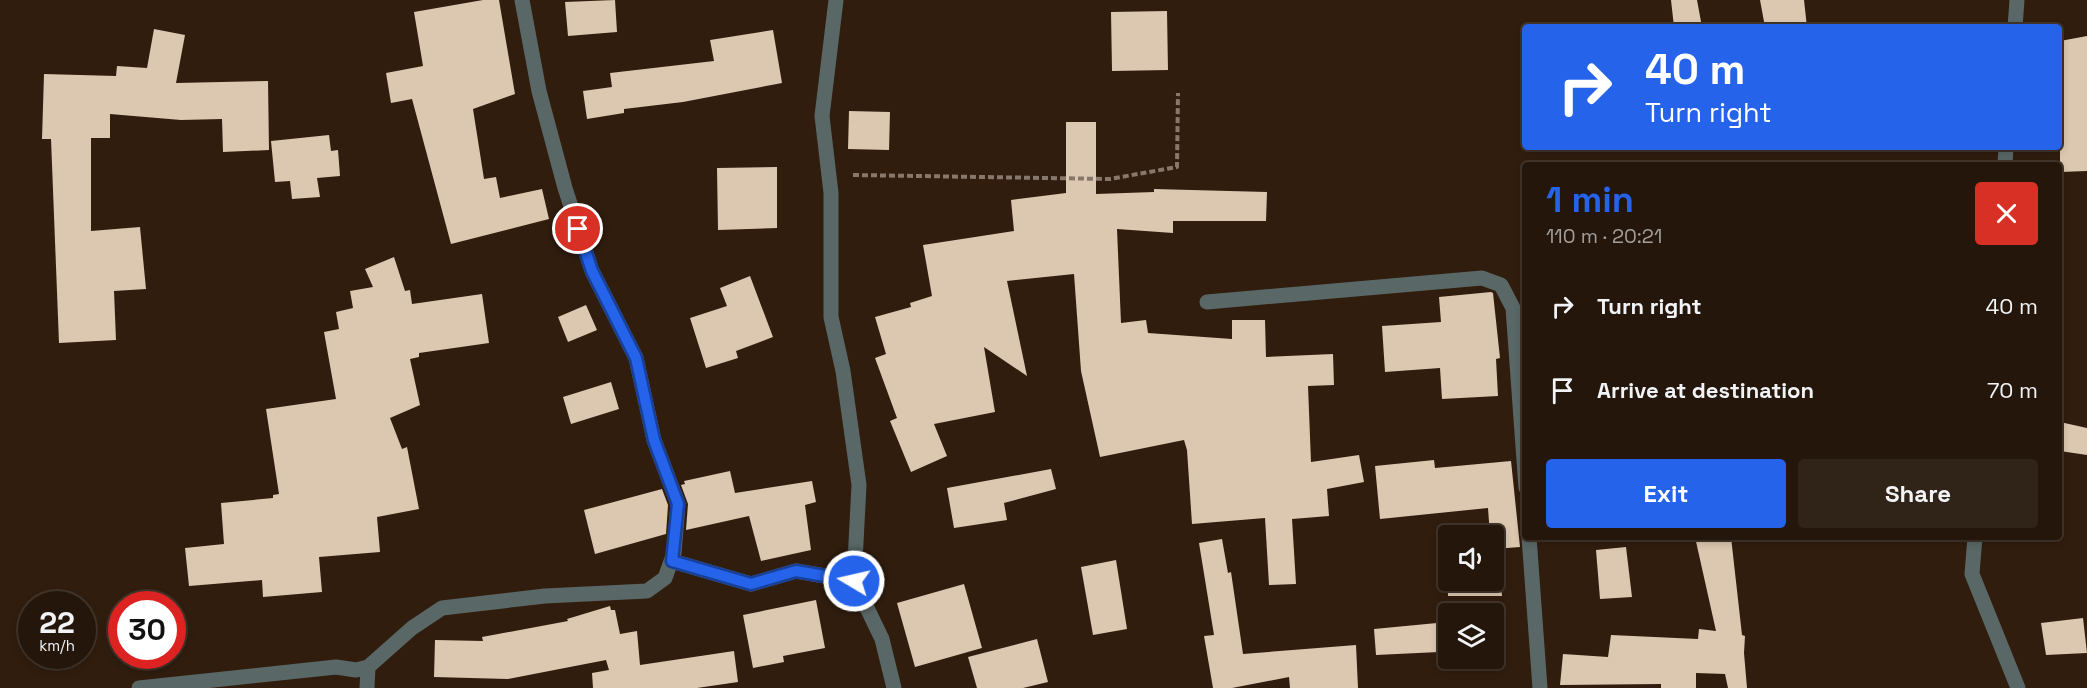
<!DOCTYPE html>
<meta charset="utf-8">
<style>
:root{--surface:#24160a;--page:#302318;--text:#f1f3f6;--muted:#a39f9c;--line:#41352b;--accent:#2563eb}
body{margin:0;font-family:"Space Grotesk",sans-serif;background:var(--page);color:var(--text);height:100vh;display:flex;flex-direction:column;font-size:22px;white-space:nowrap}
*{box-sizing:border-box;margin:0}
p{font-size:20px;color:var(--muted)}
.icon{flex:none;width:33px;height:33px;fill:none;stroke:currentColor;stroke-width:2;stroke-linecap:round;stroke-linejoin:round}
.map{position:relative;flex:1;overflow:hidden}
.panel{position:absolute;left:1522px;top:162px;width:540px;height:378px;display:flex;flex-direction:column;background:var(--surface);border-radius:6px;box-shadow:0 3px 9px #0003,0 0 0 2px var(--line)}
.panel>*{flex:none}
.hud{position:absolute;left:1522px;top:24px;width:540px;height:126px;border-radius:6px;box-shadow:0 3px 9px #0003,0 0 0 2px var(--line);background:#2563eb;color:#fff;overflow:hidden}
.buttons{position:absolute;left:1438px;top:525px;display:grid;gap:12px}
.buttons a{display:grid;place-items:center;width:66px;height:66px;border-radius:6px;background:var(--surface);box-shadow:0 3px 9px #0003,0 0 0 2px var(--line);font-size:30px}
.speed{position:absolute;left:18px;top:591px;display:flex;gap:12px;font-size:30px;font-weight:700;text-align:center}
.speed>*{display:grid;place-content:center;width:78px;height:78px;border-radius:50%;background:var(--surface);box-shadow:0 3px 9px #0003,0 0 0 2px var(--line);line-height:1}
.speed small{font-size:15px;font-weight:400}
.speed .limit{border:9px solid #d22;background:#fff;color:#111}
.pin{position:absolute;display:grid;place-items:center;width:51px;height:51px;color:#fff;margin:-26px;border:3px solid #fff;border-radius:50%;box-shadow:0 2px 6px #0007}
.me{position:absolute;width:66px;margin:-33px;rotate:279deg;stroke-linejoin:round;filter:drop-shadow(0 0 4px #0008)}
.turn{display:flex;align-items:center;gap:21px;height:126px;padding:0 24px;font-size:27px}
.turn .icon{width:78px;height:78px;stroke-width:2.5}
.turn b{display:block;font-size:42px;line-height:51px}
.round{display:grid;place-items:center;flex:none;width:63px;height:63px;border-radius:6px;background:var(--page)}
.summary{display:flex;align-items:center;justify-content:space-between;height:102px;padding:0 24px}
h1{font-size:36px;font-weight:700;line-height:45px;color:var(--accent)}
.primary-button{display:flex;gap:12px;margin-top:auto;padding:12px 24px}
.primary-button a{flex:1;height:69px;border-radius:6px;background:var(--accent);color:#fff;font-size:24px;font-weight:700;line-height:69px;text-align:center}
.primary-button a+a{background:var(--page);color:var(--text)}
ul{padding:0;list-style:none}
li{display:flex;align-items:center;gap:18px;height:84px;padding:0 24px}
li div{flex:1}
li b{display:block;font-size:22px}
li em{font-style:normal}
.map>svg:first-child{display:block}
</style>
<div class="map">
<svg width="2087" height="688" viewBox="0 0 2087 688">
<rect width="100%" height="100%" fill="#301d0e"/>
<!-- building -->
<path fill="#dcc7b0" d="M 483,0 L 499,0 L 515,94 L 473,109 L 484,179 L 496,177 L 500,198 L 542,189 L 549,219 L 451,244 L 412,99 L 391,103 L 386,73 L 423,66 L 414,12 Z
M 615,0 L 617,32 L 568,36 L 565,2 Z
M 1671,0 L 1697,0 L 1702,27 L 1674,27 Z
M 1760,0 L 1804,0 L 1807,27 L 1765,27 Z
M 1167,11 L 1168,70 L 1112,71 L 1111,12 Z
M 154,29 L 185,35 L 176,83 L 268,81 L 269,150 L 223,152 L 222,119 L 181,120 L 110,114 L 110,138 L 91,138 L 91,231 L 140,227 L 146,289 L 114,291 L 116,340 L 59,343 L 51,139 L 42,139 L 44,74 L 116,76 L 117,66 L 147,68 Z
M 773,30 L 782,83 L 683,102 L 624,109 L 624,113 L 587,119 L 583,91 L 612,87 L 610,73 L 714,61 L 710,40 Z
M 2087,36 L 2087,171 L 2060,172 L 2060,41 Z
M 849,111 L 890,112 L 889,150 L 848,149 Z
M 1066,122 L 1096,122 L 1096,194 L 1154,192 L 1154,189 L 1267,192 L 1266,221 L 1173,221 L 1173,233 L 1117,229 L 1121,323 L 1146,320 L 1148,333 L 1232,339 L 1232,320 L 1265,320 L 1266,357 L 1333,354 L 1334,385 L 1308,386 L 1311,462 L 1359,455 L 1364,482 L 1327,489 L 1329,516 L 1292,519 L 1296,584 L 1269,585 L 1265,518 L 1192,524 L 1187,450 L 1184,440 L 1100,457 L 1081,371 L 1074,274 L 1007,281 L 1027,376 L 984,347 L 995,412 L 934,424 L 947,456 L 911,472 L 890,421 L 897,418 L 875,358 L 886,354 L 875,317 L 911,307 L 910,303 L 932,296 L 923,245 L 1014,231 L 1011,200 L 1066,193 Z
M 329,135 L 331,151 L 338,150 L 340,176 L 317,178 L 320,197 L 292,199 L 290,181 L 275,182 L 271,141 Z
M 777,167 L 777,228 L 718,230 L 717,168 Z
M 394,257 L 405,291 L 410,290 L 412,304 L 482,294 L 489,343 L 419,353 L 419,357 L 410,359 L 420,405 L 390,418 L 402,449 L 407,447 L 419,509 L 377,517 L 380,552 L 319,557 L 322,592 L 263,597 L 262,580 L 189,586 L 185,548 L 224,544 L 221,503 L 273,498 L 273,495 L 279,494 L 266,409 L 336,399 L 324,332 L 339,329 L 336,312 L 353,308 L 350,291 L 373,287 L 365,269 Z
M 750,276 L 773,337 L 736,351 L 738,358 L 706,368 L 690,318 L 727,306 L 720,288 Z
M 1491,292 L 1493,293 L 1500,358 L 1496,359 L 1498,396 L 1442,399 L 1440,368 L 1385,372 L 1382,326 L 1441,322 L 1439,297 Z
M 586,305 L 597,330 L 568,342 L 558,317 Z
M 611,382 L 619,409 L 571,424 L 563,397 Z
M 2060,422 L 2087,428 L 2087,455 L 2060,451 Z
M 1434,460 L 1435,468 L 1511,461 L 1520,547 L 1494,549 L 1494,536 L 1490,536 L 1488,508 L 1380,519 L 1375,466 Z
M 1051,469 L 1056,489 L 1004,503 L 1007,520 L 954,528 L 947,488 Z
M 730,471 L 735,493 L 812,481 L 816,502 L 805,505 L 811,550 L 761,561 L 749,516 L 686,530 L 688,504 L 681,485 L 685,484 L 684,481 Z
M 662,489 L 668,505 L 666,534 L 595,554 L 584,510 Z
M 1695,537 L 1731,537 L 1742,635 L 1745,636 L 1744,653 L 1747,688 L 1728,688 L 1725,674 L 1696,673 L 1696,688 L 1661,688 L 1661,684 L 1560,685 L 1563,654 L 1608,657 L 1611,635 L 1698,639 L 1699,629 L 1716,631 Z
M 1222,539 L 1228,573 L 1231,572 L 1243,654 L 1356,645 L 1358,688 L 1290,688 L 1289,677 L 1232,688 L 1213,688 L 1204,636 L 1214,635 L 1199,543 Z
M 1626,547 L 1632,597 L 1600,599 L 1596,550 Z
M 1498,559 L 1502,596 L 1448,596 L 1447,567 L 1449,580 L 1494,580 L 1494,560 Z
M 1116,560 L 1127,629 L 1093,635 L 1081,567 Z
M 964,584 L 982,648 L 915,667 L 897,603 Z
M 816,600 L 825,648 L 783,656 L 784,662 L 753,668 L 743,615 Z
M 610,606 L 611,610 L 615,610 L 620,634 L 637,631 L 640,665 L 734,651 L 738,682 L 697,688 L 593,688 L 592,673 L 609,670 L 606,660 L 508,679 L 434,677 L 435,640 L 483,641 L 482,637 L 568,621 L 567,619 Z
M 2083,618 L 2087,653 L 2046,655 L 2041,623 Z
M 1437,623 L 1439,652 L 1376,655 L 1374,629 Z
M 1037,639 L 1048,682 L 1023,688 L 977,688 L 968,657 Z"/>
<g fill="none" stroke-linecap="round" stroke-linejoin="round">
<!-- path -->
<path stroke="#88786b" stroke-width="4" stroke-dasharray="6 3" stroke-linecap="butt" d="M 853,175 L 1110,179 L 1177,167 L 1178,93"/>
<!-- minor -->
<path stroke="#596867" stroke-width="15" d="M 836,0 L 822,116 L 831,193 L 831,317 L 843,371 L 859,485 L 854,581
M 2015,27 L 2017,0
M 2005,165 L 2006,147
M 1207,302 L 1482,278 L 1501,285 L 1513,308 L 1526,488
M 1529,537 L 1540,688
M 1975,537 L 1972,574 L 2018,688
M 672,561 L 751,584 L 796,571 L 854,581 L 882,639 L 894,688
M 139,688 L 336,667 L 356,670 L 368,667 L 412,628 L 442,608 L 545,596 L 647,591 L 665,578 L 674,553 L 678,504 L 654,440 L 636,358 L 592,271 L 565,188 L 539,91 L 522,0
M 367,688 L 368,667"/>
</g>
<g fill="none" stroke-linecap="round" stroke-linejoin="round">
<defs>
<path id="route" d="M 578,229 L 592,271 L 636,358 L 654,440 L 678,504 L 672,561 L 751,584 L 796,571 L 854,581"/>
</defs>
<!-- route casing -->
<use href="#route" stroke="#184099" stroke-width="15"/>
<!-- route -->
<use href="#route" stroke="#2563eb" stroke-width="10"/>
</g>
</svg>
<div class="buttons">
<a><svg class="icon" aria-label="sound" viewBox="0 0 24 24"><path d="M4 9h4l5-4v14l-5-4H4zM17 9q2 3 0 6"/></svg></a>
<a><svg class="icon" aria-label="layers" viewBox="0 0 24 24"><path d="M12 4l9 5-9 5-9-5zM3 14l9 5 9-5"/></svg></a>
</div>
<div class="speed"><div>22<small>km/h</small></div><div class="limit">30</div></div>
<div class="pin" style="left:578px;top:229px;background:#d93025"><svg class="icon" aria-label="arrive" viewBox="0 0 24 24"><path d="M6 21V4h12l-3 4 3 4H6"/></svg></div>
<svg class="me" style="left:854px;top:581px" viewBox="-20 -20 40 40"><circle r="17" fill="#2563eb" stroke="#fff" stroke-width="3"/><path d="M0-11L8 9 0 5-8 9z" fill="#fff"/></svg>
<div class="hud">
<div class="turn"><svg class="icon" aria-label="right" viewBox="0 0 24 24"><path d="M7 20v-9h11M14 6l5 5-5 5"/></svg><div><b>40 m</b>Turn right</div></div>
</div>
<section class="panel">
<div class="summary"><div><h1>1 min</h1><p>110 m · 20:21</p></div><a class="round" style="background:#d93025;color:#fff"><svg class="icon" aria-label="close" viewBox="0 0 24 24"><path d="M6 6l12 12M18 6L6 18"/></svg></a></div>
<ul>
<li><svg class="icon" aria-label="right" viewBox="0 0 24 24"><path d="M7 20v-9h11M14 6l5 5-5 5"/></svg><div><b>Turn right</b></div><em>40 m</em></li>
<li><svg class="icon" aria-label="arrive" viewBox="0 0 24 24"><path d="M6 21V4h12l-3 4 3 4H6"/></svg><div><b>Arrive at destination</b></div><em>70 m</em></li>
</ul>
<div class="primary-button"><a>Exit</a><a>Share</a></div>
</section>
</div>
